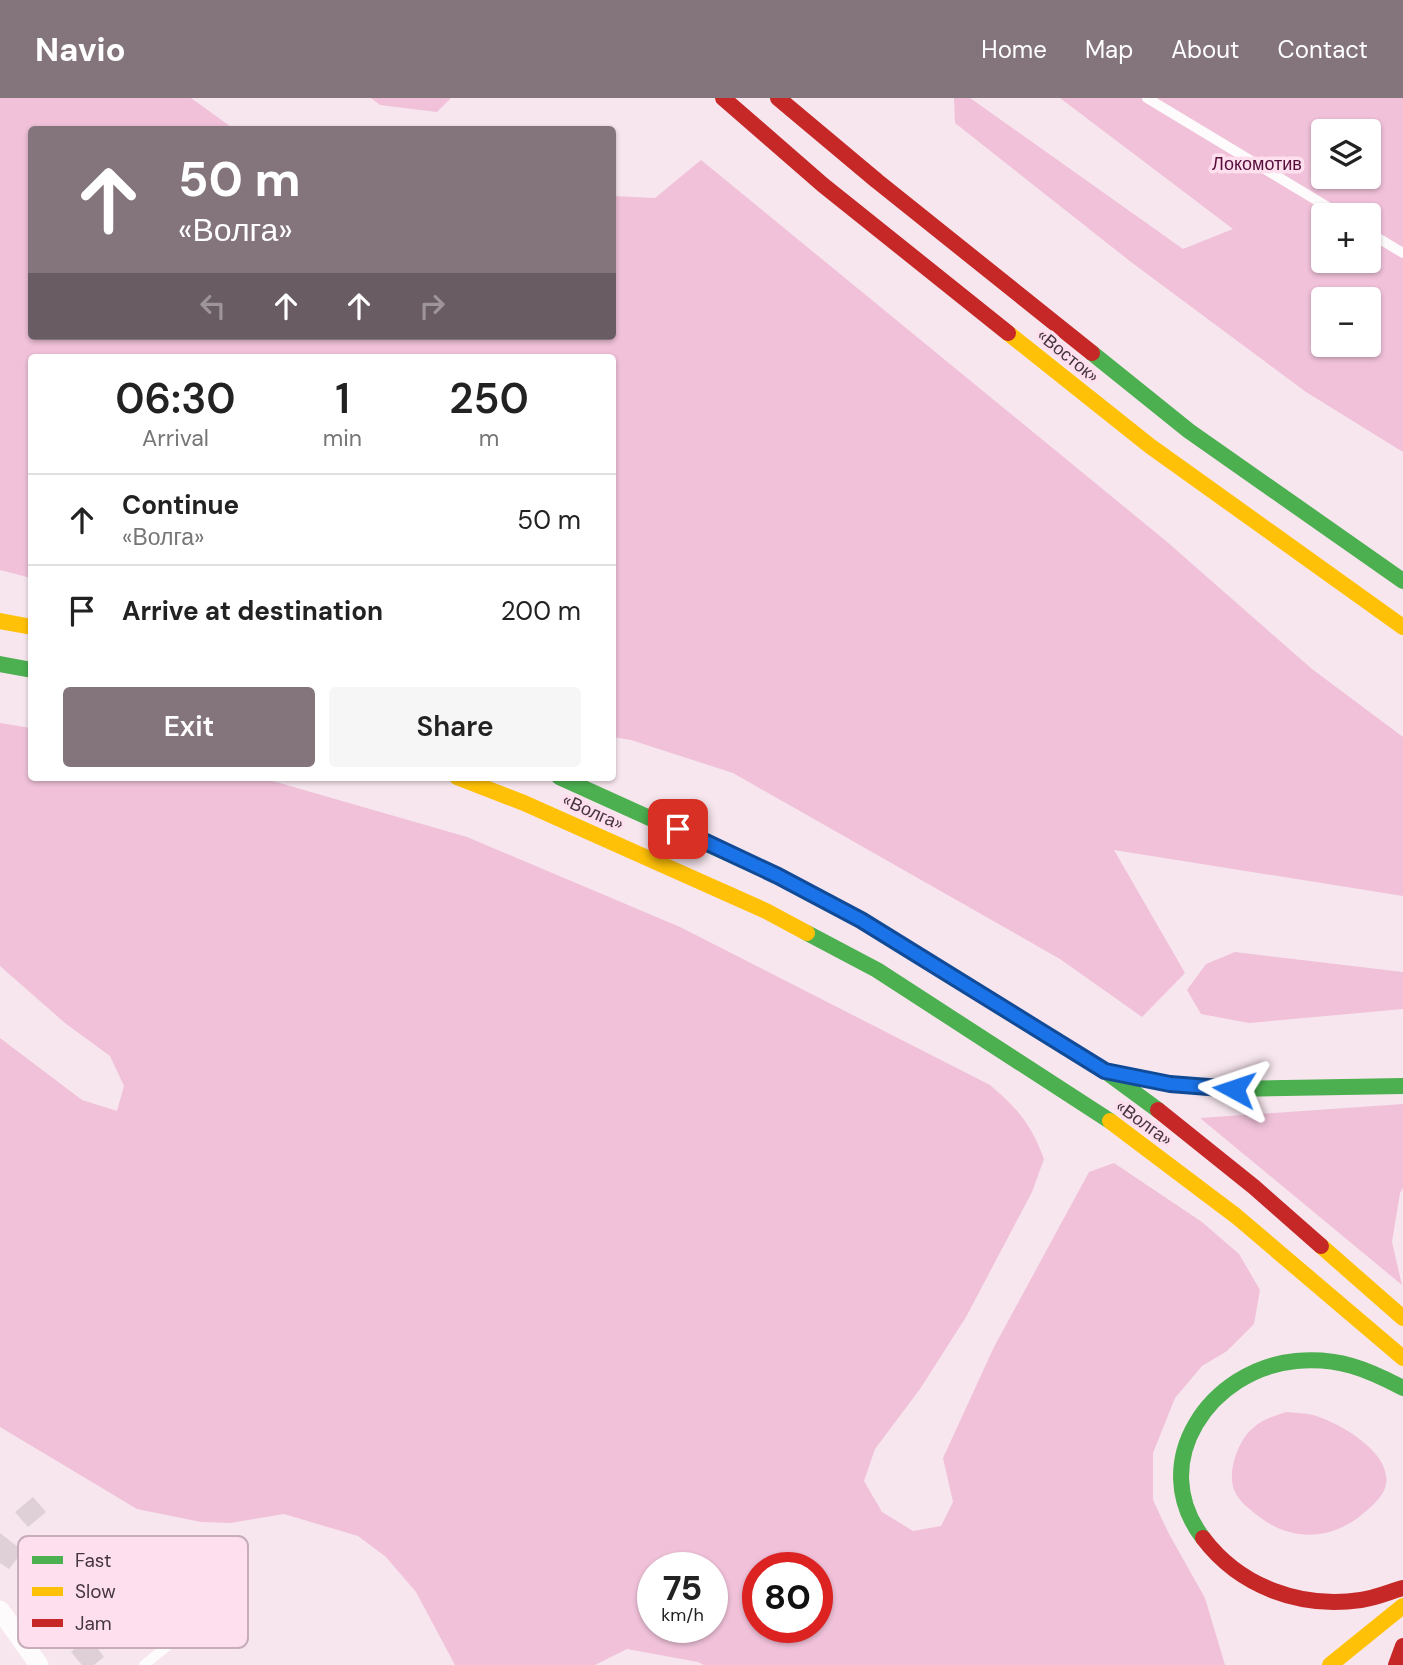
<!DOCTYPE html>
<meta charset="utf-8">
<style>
:root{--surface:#fff;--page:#f6f6f6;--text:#222;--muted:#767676;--line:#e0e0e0;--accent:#84747c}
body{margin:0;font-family:"DM Sans",sans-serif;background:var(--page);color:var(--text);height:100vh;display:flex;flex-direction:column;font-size:26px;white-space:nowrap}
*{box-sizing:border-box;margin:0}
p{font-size:23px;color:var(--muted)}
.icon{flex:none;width:38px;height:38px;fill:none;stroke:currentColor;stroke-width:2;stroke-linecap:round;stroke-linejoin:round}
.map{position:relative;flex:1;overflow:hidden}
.sheet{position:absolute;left:28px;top:256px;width:588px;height:427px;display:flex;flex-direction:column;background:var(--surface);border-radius:7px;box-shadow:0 2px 5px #0004}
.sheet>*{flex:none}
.hud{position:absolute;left:28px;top:28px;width:588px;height:214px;border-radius:7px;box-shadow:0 2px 5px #0004;background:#84747c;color:#fff;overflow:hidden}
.controls{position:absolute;left:1311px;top:21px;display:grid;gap:14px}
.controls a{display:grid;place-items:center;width:70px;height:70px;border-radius:7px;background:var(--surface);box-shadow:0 2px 5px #0004;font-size:35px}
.speed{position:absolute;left:637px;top:1454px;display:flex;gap:14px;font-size:35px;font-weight:700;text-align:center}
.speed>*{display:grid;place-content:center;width:91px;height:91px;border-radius:50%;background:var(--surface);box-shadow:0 2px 5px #0004;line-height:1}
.speed small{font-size:18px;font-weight:400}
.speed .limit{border:10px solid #d22;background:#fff;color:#111}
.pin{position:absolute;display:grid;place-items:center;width:60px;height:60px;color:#fff;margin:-30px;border-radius:14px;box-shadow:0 4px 10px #0006}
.me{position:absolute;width:77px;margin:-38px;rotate:275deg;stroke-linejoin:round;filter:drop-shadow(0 0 5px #0008)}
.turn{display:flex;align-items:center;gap:24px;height:147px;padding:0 35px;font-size:32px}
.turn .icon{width:91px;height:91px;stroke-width:2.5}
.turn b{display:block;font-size:49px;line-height:60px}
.lanes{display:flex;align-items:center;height:66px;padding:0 35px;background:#0003;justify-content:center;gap:35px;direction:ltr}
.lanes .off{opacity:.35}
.eta{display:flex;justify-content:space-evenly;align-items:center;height:119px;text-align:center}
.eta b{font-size:42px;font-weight:600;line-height:49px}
.cta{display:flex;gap:14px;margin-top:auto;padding:14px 35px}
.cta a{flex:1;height:80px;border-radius:7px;background:var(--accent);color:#fff;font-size:28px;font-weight:600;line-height:80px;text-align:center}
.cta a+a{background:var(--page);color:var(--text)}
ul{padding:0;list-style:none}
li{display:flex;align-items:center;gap:21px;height:91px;padding:0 35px;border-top:2px solid var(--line)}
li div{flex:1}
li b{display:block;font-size:26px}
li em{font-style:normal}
header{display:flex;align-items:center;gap:42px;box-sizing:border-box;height:98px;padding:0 35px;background:var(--accent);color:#fff}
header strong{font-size:33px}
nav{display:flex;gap:38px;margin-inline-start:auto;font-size:24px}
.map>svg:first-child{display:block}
</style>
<header>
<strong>Navio</strong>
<nav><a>Home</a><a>Map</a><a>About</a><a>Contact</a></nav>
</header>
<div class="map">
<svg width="1403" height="1567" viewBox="0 0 1403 1567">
<rect width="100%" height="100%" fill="#f7e6ee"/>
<!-- green -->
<path fill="#f0c1d9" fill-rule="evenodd" d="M 0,0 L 191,0 L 234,31 L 32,32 L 32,238 L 612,238 L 613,98 L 655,100 L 701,62 L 1166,443 L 1312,571 L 1403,639 L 1403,798 L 1114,752 L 1185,875 L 1142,919 L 1060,861 L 733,675 L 631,642 L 613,639 L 612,259 L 32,259 L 31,480 L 0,472 Z
M 371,0 L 451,0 L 437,14 L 380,7 Z
M 954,0 L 970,0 L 1183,151 L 1233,131 L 1060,0 L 1403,0 L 1403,354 L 1306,294 L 1131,164 L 955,25 ZM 1323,33 L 1368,33 L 1368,79 L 1323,79 ZM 1323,117 L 1368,117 L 1368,163 L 1323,163 ZM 1323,201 L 1368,201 L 1368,247 L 1323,247 Z
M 0,625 L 31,630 L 32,679 L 259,679 L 467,739 L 680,829 L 990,987 C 1018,1011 1031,1026 1044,1061 L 1032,1094 L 966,1219 L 920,1291 L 875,1351 L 864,1383 L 882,1414 L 913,1433 L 941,1428 L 953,1404 L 943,1360 L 994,1249 L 1089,1074 L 1114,1065 L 1202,1124 L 1239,1156 L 1260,1192 L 1254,1226 L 1227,1253 L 1202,1268 L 1175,1300 L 1153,1355 L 1153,1402 L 1169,1436 L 1205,1500 L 1225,1567 L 704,1567 L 698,1564 L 627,1551 L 595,1567 L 455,1567 L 416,1494 L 386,1459 L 358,1438 L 284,1416 L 230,1425 L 201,1424 L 137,1411 L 0,1329 L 0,940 L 82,1002 L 117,1013 L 124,988 L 110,958 L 65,925 L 0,868 ZM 712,1470 L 712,1530 L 653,1530 L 653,1470 ZM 817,1470 L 817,1530 L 758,1530 L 758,1470 Z
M 1235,854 L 1403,874 L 1403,911 L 1249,925 L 1201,916 L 1187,892 L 1206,866 Z
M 1403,1006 L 1403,1090 L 1400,1095 L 1392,1144 L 1402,1187 L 1200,1020 Z
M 1286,1314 C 1295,1315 1304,1315 1313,1317 C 1338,1324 1392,1354 1386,1386 C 1384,1399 1369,1411 1359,1419 C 1327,1443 1289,1443 1257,1417 C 1248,1410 1240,1404 1235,1394 C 1226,1376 1238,1342 1253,1330 C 1263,1321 1274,1318 1286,1314 Z"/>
<!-- building -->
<path fill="#dfd0d7" d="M 33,1399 L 46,1414 L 28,1429 L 15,1414 Z
M 0,1435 L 23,1453 L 9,1471 L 0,1465 Z
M 89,1539 L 104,1559 L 94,1567 L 82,1567 L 71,1554 Z"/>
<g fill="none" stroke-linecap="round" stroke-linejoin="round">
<!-- lane -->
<path stroke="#fefbfc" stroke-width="10" d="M 1147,0 L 1341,117
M 1368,134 L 1403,155
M 144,1567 L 220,1505"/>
<!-- street -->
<path stroke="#fefbfc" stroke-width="19" d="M 0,1512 L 39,1567"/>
<!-- fast -->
<path stroke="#4caf50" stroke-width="16" d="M 1092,255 L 1189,333 L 1403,483
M 0,566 L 32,572
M 559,679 L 778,778 L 861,822 L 1105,973 L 1158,1012
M 807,835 L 877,872 L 1110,1023
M 1117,976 L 1170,986 L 1234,991 L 1403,988
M 1203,1440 C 1145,1364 1211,1271 1296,1263 C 1338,1259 1367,1271 1403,1290"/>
<!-- slow -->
<path stroke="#ffc107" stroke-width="16" d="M 1008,235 L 1150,348 L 1403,529
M 0,523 L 32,529
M 457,679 L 524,705 L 766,813 L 807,835
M 1110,1023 L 1236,1118 L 1403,1260
M 1321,1148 L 1403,1220
M 1330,1567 L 1403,1508"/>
<!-- jam -->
<path stroke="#c62828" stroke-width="16" d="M 723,0 L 823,87 L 1008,235
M 778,0 L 877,83 L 1092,255
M 1158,1012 L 1254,1089 L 1321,1148
M 1203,1440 C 1240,1489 1301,1511 1361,1502 C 1376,1500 1389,1494 1403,1490
M 1396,1567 L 1403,1548"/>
</g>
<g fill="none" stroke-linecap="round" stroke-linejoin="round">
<defs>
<path id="route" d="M 678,731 L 778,778 L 861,822 L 1105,973 L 1170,986 L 1234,991"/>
</defs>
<!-- route casing -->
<use href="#route" stroke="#114b97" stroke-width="18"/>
<!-- route -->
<use href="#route" stroke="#1a73e8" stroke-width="12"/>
</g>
<g text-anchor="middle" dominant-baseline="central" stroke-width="7" stroke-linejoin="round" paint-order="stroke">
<!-- park labels -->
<g font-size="18" fill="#560e3b" stroke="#fedfee">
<text x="1257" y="66">Локомотив</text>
</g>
<!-- street labels -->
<g font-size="18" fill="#46373f" stroke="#fedfee">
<text transform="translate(1068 258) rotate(39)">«Восток»</text>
<text transform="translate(593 714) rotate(24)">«Волга»</text>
<text transform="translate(1144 1025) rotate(36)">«Волга»</text>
</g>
</g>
<!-- legend -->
<rect x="18" y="1438" width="230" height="112" rx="10" fill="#fedfee" stroke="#c7adba" stroke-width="2"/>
<rect x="32" y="1458" width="31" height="8" fill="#4caf50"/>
<rect x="32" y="1489" width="31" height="9" fill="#ffc107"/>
<rect x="32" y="1521" width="31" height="8" fill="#c62828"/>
<g font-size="19" fill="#46373f">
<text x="75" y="1469">Fast</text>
<text x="75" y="1500">Slow</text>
<text x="75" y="1532">Jam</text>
</g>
</svg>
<div class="controls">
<a><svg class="icon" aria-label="layers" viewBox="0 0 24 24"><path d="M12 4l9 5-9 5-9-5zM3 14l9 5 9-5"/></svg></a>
<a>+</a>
<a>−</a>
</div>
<div class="speed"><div>75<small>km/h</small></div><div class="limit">80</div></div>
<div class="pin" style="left:678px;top:731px;background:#d93025"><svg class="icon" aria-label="arrive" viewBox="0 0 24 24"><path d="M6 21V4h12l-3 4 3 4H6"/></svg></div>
<svg class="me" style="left:1234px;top:991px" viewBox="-20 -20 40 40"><path d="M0-17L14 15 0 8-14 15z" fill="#1a73e8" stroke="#fff" stroke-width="4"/></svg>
<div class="hud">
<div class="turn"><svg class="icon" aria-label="ahead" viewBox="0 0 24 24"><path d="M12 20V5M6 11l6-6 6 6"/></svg><div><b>50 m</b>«Волга»</div></div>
<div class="lanes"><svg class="icon off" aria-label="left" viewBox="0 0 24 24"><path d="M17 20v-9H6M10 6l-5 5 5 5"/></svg><svg class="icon" aria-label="ahead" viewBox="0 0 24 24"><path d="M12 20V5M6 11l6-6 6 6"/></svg><svg class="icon" aria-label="ahead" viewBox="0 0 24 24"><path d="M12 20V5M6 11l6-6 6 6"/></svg><svg class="icon off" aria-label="right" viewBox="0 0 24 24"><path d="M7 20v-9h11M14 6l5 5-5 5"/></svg></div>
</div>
<section class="sheet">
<div class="eta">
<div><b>06:30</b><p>Arrival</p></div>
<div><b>1</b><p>min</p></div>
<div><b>250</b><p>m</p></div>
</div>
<ul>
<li><svg class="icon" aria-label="ahead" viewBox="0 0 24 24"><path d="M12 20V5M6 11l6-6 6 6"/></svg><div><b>Continue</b><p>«Волга»</p></div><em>50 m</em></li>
<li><svg class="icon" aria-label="arrive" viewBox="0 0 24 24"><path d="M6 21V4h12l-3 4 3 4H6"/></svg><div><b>Arrive at destination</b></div><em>200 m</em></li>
</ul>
<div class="cta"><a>Exit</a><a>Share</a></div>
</section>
</div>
